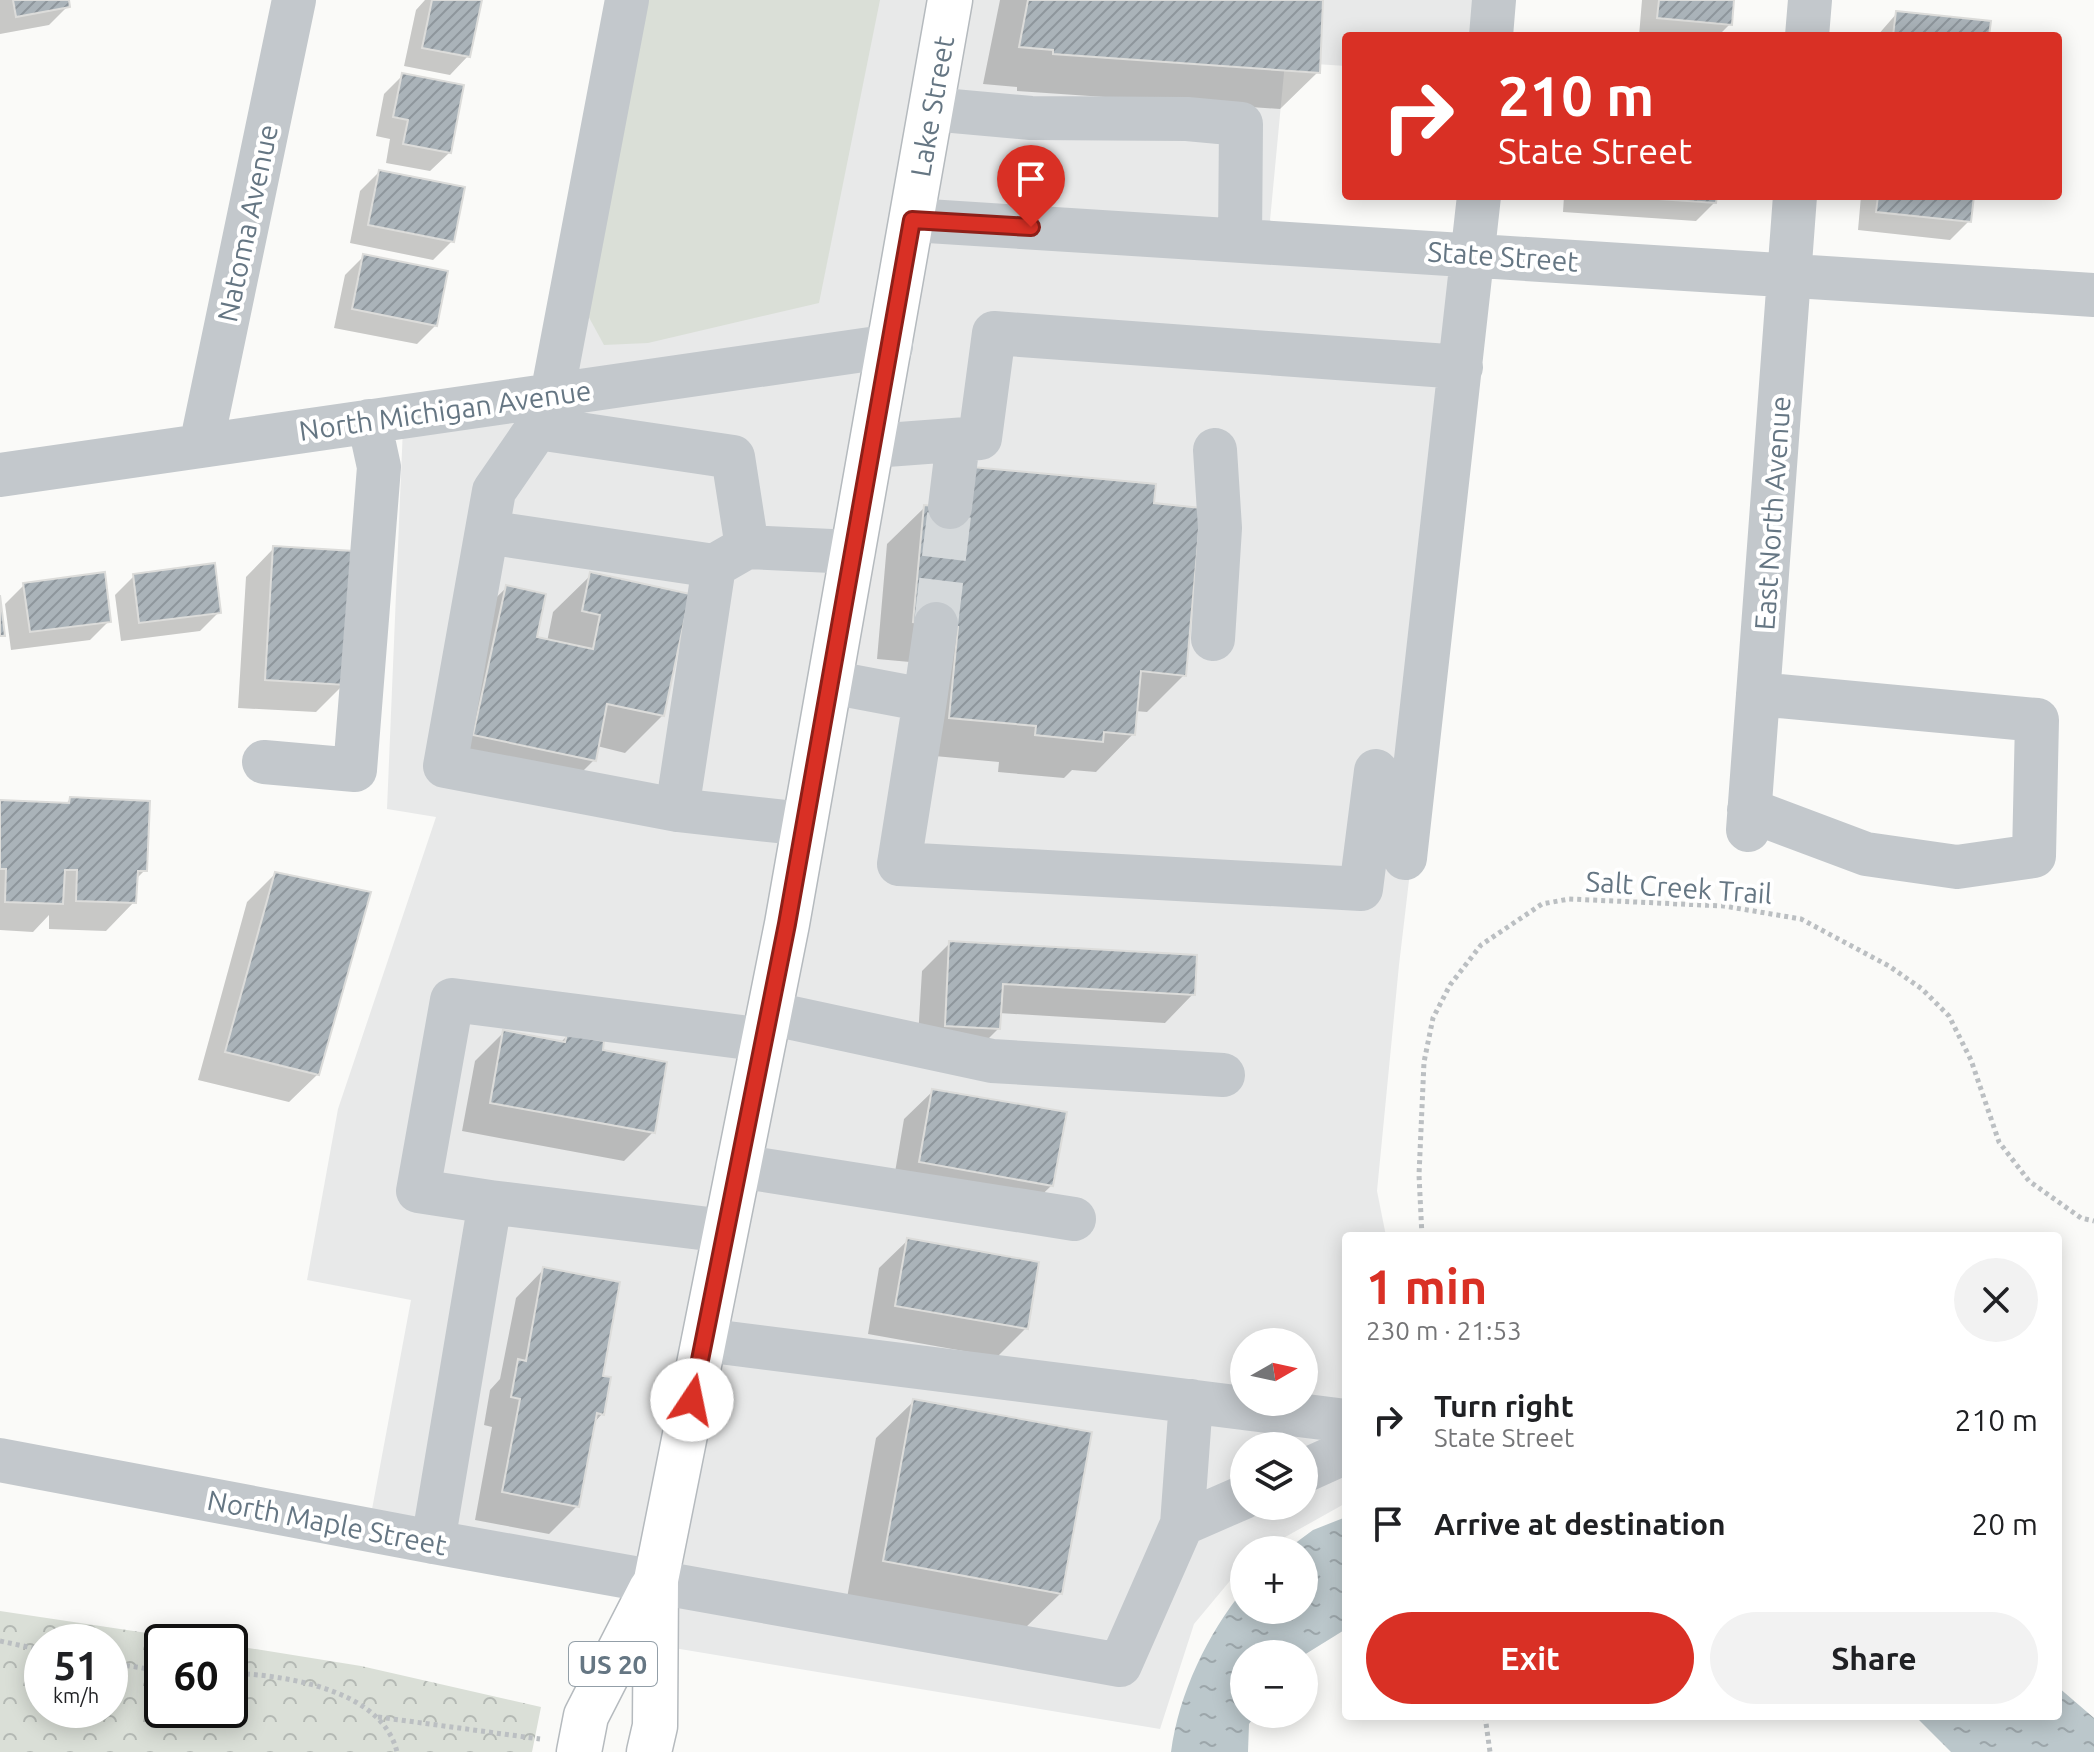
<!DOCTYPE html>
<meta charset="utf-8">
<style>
:root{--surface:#fff;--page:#f2f2f2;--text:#202124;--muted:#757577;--accent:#d93025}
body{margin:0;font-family:Ubuntu,sans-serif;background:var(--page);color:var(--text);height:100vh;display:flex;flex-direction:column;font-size:30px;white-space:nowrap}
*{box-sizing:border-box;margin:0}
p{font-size:26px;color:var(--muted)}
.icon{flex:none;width:44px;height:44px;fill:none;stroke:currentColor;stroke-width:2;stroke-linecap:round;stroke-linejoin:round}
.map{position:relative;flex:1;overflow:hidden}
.panel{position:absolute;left:1342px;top:1232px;width:720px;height:488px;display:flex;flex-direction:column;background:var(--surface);border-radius:8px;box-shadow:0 4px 20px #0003}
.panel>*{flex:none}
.top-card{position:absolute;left:1342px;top:32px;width:720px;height:168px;border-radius:8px;box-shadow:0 4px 20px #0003;background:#d93025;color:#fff;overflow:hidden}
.needle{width:52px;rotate:81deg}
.fabs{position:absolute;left:1230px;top:1328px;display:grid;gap:16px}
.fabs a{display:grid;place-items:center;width:88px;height:88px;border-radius:50%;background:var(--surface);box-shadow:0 4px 20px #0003;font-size:40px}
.speed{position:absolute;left:24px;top:1624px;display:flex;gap:16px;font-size:40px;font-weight:700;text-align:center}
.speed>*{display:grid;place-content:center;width:104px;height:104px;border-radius:50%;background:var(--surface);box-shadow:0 4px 20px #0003;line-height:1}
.speed small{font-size:20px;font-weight:400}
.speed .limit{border:4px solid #111;border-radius:12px;background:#fff;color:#111}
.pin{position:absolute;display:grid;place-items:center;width:68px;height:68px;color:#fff;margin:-82px -34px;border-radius:50% 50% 50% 0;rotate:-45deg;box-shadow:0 0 8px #0007}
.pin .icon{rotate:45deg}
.me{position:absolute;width:88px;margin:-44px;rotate:11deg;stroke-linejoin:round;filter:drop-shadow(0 0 6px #0008)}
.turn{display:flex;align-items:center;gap:28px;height:168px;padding:0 24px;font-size:36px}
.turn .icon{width:104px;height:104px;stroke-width:2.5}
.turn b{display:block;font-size:56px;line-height:68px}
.round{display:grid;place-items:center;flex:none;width:84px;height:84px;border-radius:42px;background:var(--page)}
.headline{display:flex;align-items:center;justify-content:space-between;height:136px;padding:0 24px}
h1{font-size:48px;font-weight:600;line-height:60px;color:var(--accent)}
.primary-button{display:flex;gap:16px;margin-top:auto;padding:16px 24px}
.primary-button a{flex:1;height:92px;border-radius:48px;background:var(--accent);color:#fff;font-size:32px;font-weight:600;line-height:92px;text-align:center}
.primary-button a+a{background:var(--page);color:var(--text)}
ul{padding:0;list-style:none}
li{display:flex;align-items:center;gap:24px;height:104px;padding:0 24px}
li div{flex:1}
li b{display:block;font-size:30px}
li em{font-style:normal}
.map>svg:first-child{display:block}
</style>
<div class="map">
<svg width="2094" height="1752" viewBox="0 0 2094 1752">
<defs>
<pattern id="forest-crowns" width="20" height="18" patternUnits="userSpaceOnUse" patternTransform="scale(2)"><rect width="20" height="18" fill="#dadfd7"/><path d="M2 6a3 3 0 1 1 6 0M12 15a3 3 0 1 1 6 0" fill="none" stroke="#b4b9b4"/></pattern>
<pattern id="water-ripples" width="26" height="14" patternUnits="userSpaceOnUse" patternTransform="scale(2)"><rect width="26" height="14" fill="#bbc7cb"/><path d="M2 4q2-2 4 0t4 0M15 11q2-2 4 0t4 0" fill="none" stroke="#9ca6aa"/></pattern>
<pattern id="building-hatch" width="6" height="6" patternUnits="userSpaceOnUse" patternTransform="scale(2)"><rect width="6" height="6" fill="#aab3b9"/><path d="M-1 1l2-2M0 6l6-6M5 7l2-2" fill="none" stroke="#8e969c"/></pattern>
</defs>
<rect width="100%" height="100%" fill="#fafaf8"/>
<!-- built -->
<path fill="#e8e9e9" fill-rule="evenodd" d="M 621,0 L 945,0 L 883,338 L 544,388 Z
M 965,0 L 1499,0 L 1496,36 L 1346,36 L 1346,66 L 1285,62 L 1269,231 L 926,208 Z
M 921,231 L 1482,263 L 1399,965 L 1377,1191 L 1386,1236 L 1346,1236 L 1346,1503 L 1262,1550 L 1244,1550 L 1244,1564 L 1194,1624 L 1160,1729 L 668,1647 L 667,1568 ZM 1244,1342 L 1304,1342 L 1304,1402 L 1244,1402 ZM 1244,1446 L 1304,1446 L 1304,1506 L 1244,1506 Z
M 880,357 L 648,1567 L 370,1520 L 411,1300 L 307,1280 L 338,1109 L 436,817 L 387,809 L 403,427 Z"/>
<!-- grass -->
<path fill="#dadfd7" d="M 643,0 L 880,0 L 819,303 L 648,343 L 604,345 L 586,312 Z"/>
<!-- forest -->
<path fill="url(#forest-crowns)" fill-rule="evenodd" d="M 0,1611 L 207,1642 L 162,1642 L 162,1710 L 230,1710 L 230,1645 L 361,1666 L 541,1707 L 532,1752 L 0,1752 ZM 42,1642 L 110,1642 L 110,1710 L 42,1710 Z"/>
<!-- water -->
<path fill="url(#water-ripples)" d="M 1346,1517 L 1346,1629 L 1304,1655 L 1244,1654 L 1244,1714 L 1256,1714 L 1249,1724 L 1248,1752 L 1171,1752 C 1179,1693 1207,1635 1244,1589 L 1244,1610 L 1304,1610 L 1304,1550 L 1286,1550 L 1313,1530 Z
M 2058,1687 L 2094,1718 L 2094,1752 L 1951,1752 L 1915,1716 L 2058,1716 Z"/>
<!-- shadow -->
<path fill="#0003" d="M 0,0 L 67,0 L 68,6 L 49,25 L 0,34 Z
M 425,0 L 480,0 L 468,56 L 450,75 L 404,66 L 416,10 Z
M 1000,0 L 1321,0 L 1318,72 L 1280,109 L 1017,91 L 1017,87 L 983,84 Z
M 1642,0 L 1732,0 L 1730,24 L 1718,36 L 1639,36 Z
M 1897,13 L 1987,36 L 1877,36 Z
M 403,75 L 449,153 L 430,171 L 386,163 L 390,139 L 376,136 L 384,94 Z
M 379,172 L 452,241 L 433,260 L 350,243 L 360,191 Z
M 1564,196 L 1715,196 L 1715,202 L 1696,221 L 1563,212 Z
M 1861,196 L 1972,196 L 1969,221 L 1950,240 L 1858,230 Z
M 364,256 L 436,325 L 417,344 L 334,328 L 345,275 Z
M 1152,505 L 1184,675 L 1147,712 L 1135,711 L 1133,734 L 1096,772 L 1072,770 L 1064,778 L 998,772 L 999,762 L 913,754 L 921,663 L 877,659 L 887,544 L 925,507 Z
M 274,548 L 344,684 L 316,712 L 238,708 L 246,577 Z
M 591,575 L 663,715 L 625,753 L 597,746 L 594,760 L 556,798 L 437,772 L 469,624 L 507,587 L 534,639 L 547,642 L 553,612 Z
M 134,576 L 219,612 L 200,631 L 121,641 L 115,595 Z
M 24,585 L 109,621 L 90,640 L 11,650 L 5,604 Z
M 70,799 L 145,870 L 135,880 L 134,902 L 106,931 L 49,929 L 49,915 L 33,932 L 0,930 L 0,802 L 65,805 Z
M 275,874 L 318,1074 L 289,1102 L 198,1080 L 247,902 Z
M 950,943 L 1193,994 L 1165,1023 L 999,1013 L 999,1028 L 970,1057 L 917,1054 L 922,971 Z
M 504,1032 L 560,1043 L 567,1036 L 601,1051 L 653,1132 L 624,1161 L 462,1131 L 475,1061 Z
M 933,1091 L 1052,1185 L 1023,1213 L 892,1190 L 904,1119 Z
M 908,1240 L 1026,1328 L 997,1357 L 868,1334 L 879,1268 Z
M 544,1269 L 601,1377 L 602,1414 L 593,1424 L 577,1506 L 549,1534 L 475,1520 L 492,1427 L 484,1425 L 490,1390 L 500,1379 L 516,1298 Z
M 914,1401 L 1061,1593 L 1023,1630 L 847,1598 L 876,1438 Z"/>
<!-- building -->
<path fill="url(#building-hatch)" stroke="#dcdcda" stroke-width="2" d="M 13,0 L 69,0 L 70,7 L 16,17 Z
M 432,0 L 482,0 L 470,57 L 422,48 Z
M 1028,0 L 1323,0 L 1320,73 L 1053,54 L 1053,50 L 1019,47 Z
M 1659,0 L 1734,0 L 1732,25 L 1657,18 Z
M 1896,11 L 1991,21 L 1989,36 L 1893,36 Z
M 402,73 L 464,85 L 451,153 L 403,144 L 408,120 L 393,117 Z
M 379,170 L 465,187 L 454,242 L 368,225 Z
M 1614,196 L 1717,196 L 1716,203 Z
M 1878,196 L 1974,196 L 1971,222 L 1876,212 Z
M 363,254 L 448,271 L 437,326 L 352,309 Z
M 972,467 L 1156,484 L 1154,503 L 1201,508 L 1186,676 L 1141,671 L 1135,735 L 1104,732 L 1103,742 L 1035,735 L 1036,726 L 949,718 L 958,627 L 913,622 L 924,505 L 968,509 Z
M 273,546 L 354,551 L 346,685 L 265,680 Z
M 215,563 L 221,613 L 139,623 L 133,574 Z
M 105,572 L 111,622 L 30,632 L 23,583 Z
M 590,572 L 690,594 L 664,716 L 607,704 L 596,761 L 473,735 L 506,585 L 546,594 L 537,637 L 593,649 L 600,615 L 582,611 Z
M 0,595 L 5,636 L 0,636 Z
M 70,797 L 150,801 L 147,871 L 138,871 L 136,903 L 76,901 L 77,870 L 65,870 L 63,904 L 5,902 L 6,869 L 0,869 L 0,800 L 69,803 Z
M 275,872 L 371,892 L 319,1075 L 225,1052 Z
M 949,941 L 1197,955 L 1195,995 L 1003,984 L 1000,1029 L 945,1026 Z
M 503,1030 L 565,1042 L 567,1034 L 604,1041 L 603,1050 L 667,1062 L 655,1133 L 490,1103 Z
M 932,1089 L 1067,1112 L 1053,1186 L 919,1162 Z
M 907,1238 L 1039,1262 L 1028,1329 L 895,1306 Z
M 543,1267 L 620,1282 L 603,1376 L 611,1377 L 604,1415 L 597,1413 L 579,1507 L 502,1492 L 520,1399 L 511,1397 L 518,1359 L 526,1361 Z
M 913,1399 L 1092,1432 L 1062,1594 L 883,1561 Z"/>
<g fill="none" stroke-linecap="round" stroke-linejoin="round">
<!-- minor-tunnel -->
<path stroke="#d5d9db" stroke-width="44" stroke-dasharray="44 22" stroke-linecap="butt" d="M 936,624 L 950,507"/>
<defs>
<g id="major">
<path d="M 579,1752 L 586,1716 L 651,1589"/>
<path id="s1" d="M 649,1752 L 655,1726 L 656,1580 L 787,924 L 950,0"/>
</g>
</defs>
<!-- major casing -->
<use href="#major" stroke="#b5babe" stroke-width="47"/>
<!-- path -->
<path stroke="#bbbfc2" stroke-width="5" stroke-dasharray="4 4" stroke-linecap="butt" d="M 1422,1236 L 1419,1175 L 1424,1062 L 1433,1018 L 1450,985 L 1481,945 L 1542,904 L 1569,899 L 1724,906 L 1801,919 L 1889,966 L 1922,989 L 1949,1016 L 1971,1060 L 1999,1142 L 2029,1181 L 2081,1218 L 2094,1221
M 0,1641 L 42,1650
M 110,1663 L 162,1671
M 230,1673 C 284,1675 382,1689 397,1752
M 1485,1716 L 1490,1752
M 378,1717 L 540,1739"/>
<!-- minor -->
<path stroke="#c3c8cc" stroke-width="44" d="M 627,0 L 549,411 L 494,491 L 445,766 L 677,810 L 805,824
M 1491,36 L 1494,0
M 1807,36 L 1810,0
M 931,109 L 1031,118 L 1187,119 L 1241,124 L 1240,240
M 912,220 L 2094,295
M 538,428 L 733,457 L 747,547
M 201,446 L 294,0
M 873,446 L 980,438 L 994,333 L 1461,367
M 0,475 L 891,346
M 950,507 L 958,441
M 487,532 L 714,566 L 747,547 L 853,552
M 1213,639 L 1220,528 L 1215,450
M 830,682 L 925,700 L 899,864 L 1361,889 L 1376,771
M 925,700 L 936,624
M 264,762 L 355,770 L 379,467 L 369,421
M 677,810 L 714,566
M 1749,810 L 1866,854 L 1957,867 L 2034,856 L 2037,720 L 1758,694
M 1748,830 L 1795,196
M 1405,858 L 1479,196
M 769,1013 L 992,1061 L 1223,1075
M 738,1166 L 1074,1219
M 490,1202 L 725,1231
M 704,1340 L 1346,1421
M 0,1460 L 433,1542 L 1120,1665 L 1182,1524 L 1244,1497
M 1304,1471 L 1346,1452
M 1182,1524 L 1191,1401
M 433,1542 L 490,1202 L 418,1191 L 452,1000 L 764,1040"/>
<!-- major -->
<use href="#major" stroke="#fff" stroke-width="44"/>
</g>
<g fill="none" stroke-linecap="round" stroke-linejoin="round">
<defs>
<path id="route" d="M 692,1400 L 787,924 L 912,220 L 1031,227"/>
</defs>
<!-- route casing -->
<use href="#route" stroke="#8d1f18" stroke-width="20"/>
<!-- route -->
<use href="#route" stroke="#d93025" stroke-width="14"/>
</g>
<g text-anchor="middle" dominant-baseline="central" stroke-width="8" stroke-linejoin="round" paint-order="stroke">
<!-- shield labels -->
<rect fill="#fff" stroke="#939fa8" stroke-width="2" x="569" y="1642" width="88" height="44" rx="6"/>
<g font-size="26" font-weight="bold" fill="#657683">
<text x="613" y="1664">US 20</text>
</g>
<!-- street labels -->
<g font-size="28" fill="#657683" stroke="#fff">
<text stroke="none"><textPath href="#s1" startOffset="1672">Lake Street</textPath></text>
<text transform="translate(247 223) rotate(-78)">Natoma Avenue</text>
<text transform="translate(1503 256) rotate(4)">State Street</text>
<text transform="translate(445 410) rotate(-8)">North Michigan Avenue</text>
<text transform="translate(1772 513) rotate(-86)">East North Avenue</text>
<text transform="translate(1679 887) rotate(4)">Salt Creek Trail</text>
<text transform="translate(327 1522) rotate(11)">North Maple Street</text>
</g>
</g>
</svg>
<div class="fabs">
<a><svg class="needle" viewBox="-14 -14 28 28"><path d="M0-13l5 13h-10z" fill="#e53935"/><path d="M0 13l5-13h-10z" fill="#757577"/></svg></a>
<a><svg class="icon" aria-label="layers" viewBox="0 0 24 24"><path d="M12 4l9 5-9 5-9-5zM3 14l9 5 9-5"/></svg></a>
<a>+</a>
<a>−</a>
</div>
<div class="speed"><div>51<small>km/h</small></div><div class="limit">60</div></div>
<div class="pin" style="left:1031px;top:227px;background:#d93025"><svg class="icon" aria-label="arrive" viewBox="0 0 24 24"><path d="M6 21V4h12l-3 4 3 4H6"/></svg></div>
<svg class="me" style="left:692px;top:1400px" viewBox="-20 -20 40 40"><circle r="19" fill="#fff"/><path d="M0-13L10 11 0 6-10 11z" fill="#d93025"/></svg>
<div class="top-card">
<div class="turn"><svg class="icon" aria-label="right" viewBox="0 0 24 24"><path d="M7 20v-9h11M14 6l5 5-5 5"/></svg><div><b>210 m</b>State Street</div></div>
</div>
<section class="panel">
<div class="headline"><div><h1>1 min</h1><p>230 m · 21:53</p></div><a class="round"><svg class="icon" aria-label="close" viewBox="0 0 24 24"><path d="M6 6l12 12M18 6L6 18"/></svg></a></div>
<ul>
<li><svg class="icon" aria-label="right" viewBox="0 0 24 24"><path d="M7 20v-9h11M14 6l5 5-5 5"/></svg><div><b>Turn right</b><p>State Street</p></div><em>210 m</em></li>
<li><svg class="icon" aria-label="arrive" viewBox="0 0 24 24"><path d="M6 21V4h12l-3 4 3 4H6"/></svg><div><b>Arrive at destination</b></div><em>20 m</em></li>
</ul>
<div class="primary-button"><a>Exit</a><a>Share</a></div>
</section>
</div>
